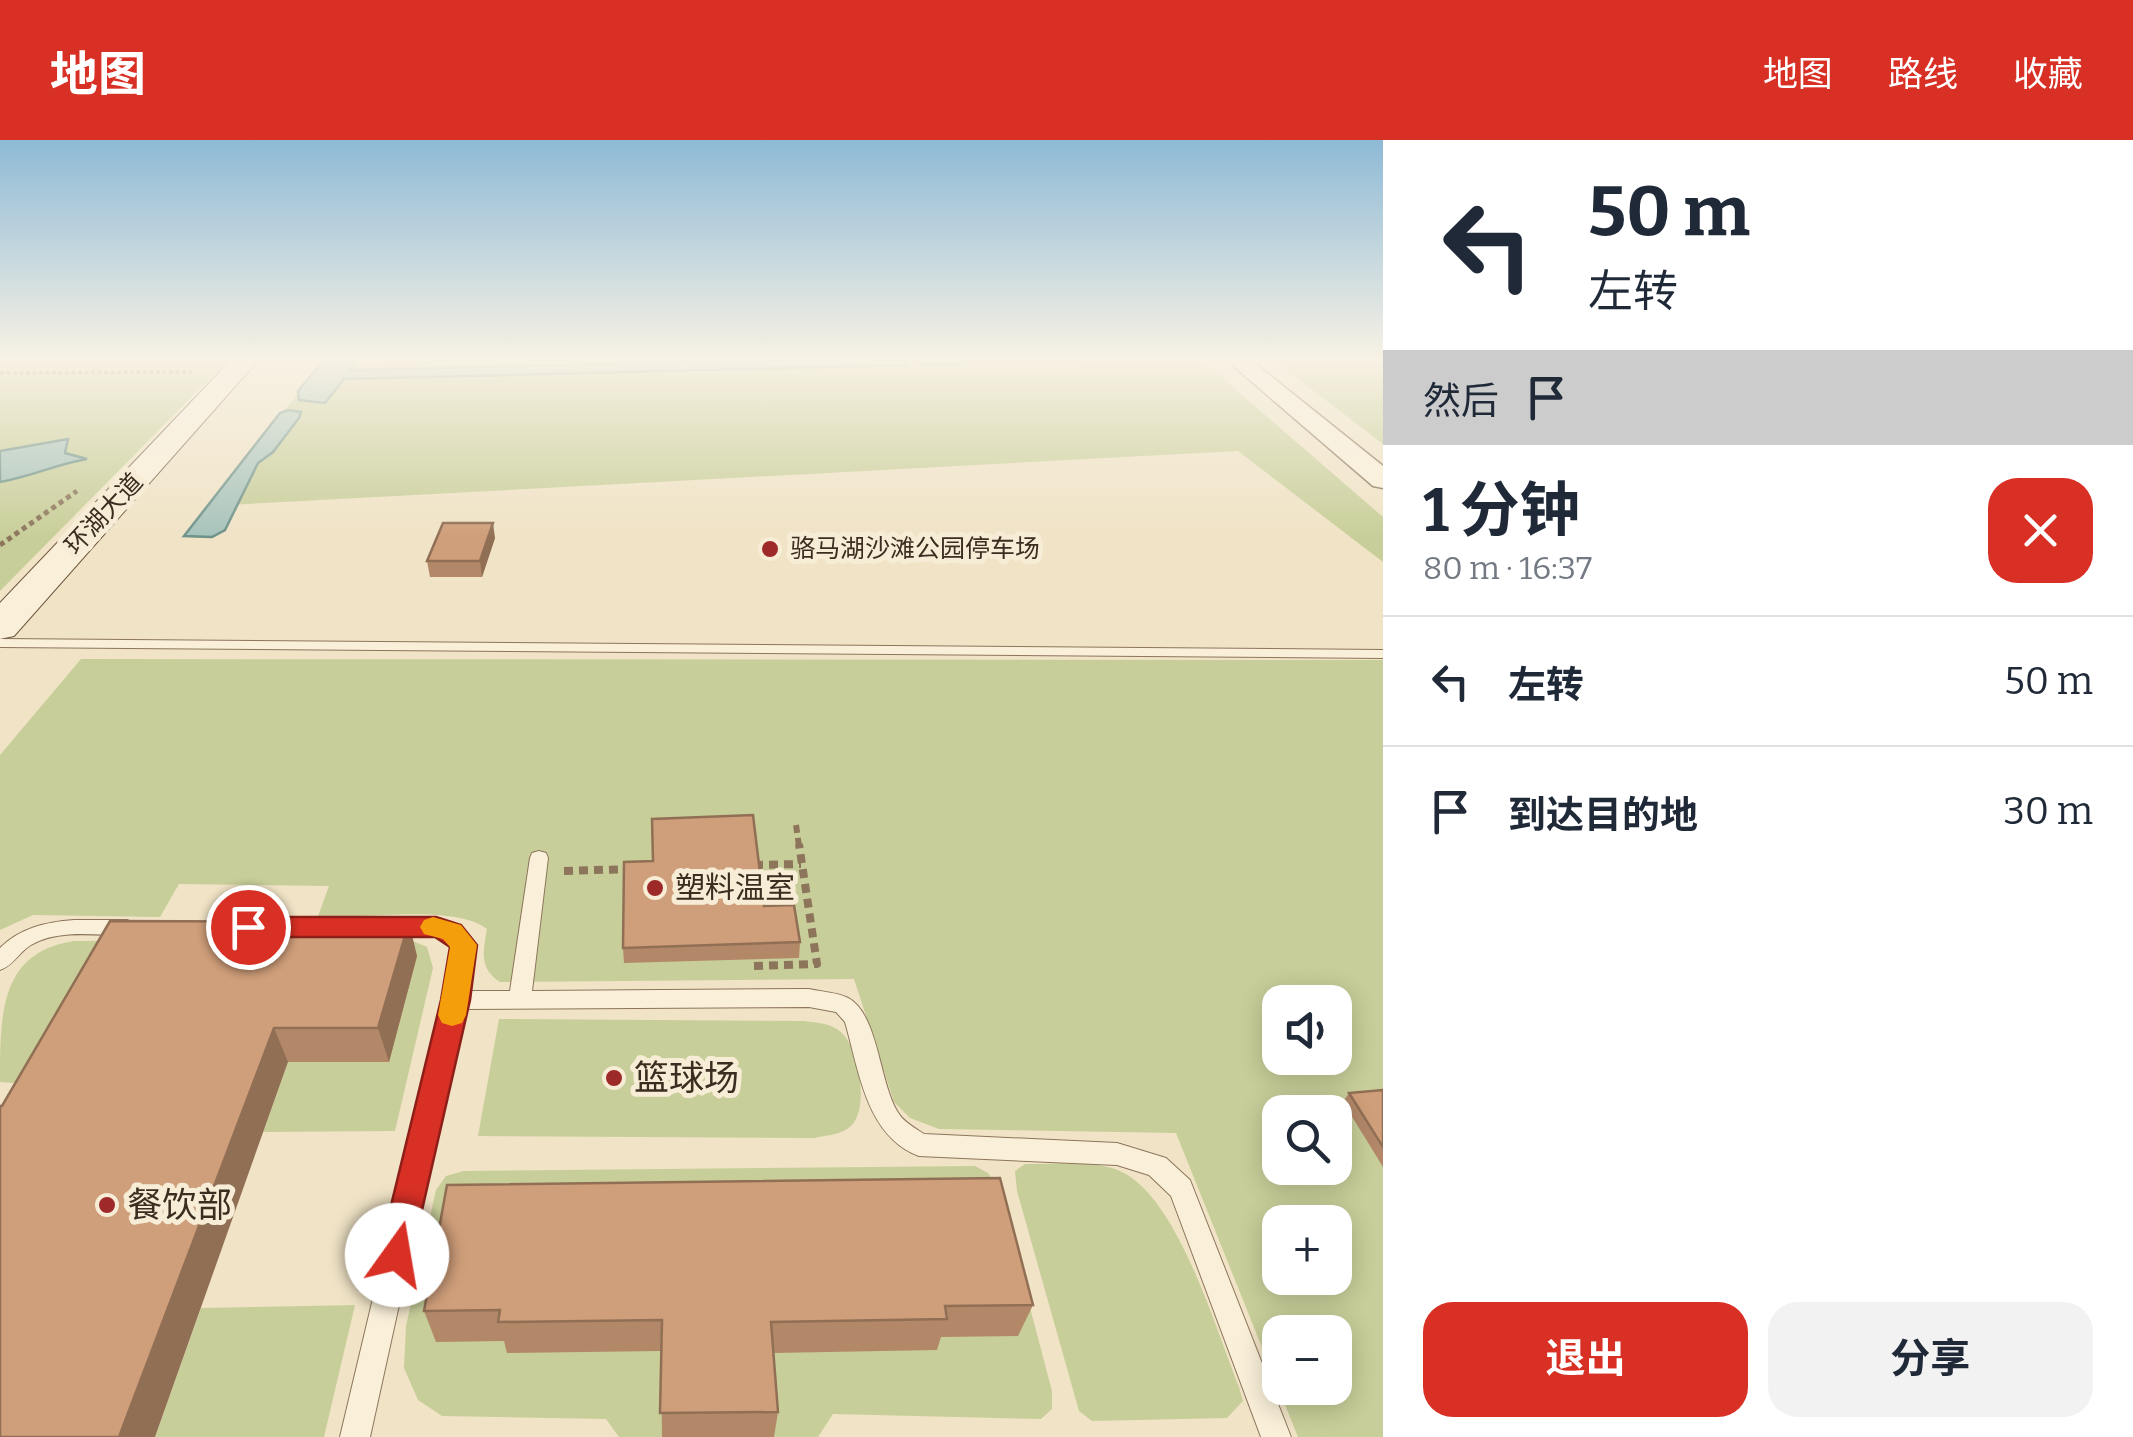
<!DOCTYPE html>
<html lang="zh">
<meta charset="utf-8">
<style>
:root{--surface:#fff;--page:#f2f2f3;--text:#1f2937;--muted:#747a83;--line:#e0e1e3;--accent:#d93025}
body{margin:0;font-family:Bitter,"Noto Sans SC",serif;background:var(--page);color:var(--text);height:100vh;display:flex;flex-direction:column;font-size:38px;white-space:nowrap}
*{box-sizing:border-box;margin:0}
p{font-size:32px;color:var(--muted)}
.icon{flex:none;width:55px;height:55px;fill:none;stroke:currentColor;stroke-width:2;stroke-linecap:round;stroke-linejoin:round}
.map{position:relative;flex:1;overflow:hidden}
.details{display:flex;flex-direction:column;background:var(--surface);width:750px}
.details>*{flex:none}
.guide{background:#fff;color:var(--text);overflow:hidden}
.buttons{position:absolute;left:1262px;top:845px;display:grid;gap:20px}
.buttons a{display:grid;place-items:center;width:90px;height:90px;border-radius:20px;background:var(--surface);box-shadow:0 5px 25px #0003;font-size:50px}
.pin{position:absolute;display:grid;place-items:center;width:85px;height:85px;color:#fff;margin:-42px;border:5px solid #fff;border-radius:50%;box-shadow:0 2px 10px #0007}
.me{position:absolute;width:110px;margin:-55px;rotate:13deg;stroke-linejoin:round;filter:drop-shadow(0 0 8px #0008)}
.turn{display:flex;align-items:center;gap:35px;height:210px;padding:0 40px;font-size:45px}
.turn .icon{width:130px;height:130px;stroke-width:2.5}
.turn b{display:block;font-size:70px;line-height:85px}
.then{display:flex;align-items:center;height:95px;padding:0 40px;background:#0003;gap:20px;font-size:38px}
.round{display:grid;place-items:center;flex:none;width:105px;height:105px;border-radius:30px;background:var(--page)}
.overview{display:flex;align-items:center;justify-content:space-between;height:170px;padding:0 40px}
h1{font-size:60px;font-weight:700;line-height:75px}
.cta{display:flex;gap:20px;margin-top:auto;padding:20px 40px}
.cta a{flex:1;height:115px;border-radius:30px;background:var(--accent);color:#fff;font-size:40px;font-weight:700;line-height:115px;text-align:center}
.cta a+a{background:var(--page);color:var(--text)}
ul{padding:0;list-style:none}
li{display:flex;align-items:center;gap:30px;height:130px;padding:0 40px;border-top:2px solid var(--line)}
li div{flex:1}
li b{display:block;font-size:38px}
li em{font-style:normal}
header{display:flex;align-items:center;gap:60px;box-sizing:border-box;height:140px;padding:0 50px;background:var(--accent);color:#fff}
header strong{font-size:48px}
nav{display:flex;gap:55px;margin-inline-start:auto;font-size:35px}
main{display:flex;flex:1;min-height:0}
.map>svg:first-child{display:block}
</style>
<header>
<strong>地图</strong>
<nav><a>地图</a><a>路线</a><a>收藏</a></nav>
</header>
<main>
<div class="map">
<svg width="1383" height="1297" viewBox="0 0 1383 1297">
<rect width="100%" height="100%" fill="#f0e3c6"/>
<!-- green -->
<path fill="#c8ce99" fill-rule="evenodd" d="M 0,217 L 231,217 L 0,451 Z
M 621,217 L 1198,217 L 1383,377 L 1383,422 L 1238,311 L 209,366 L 322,223 Z
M 1269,217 L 1383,217 L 1383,304 Z
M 81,519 L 1383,520 L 1383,1297 L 1298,1297 L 1176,993 L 939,989 L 910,978 L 894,962 L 854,839 L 500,842 C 479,829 483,812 487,789 C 456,764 358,778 317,779 L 329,746 L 179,744 L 160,777 L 33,775 L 0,790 L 0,615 ZM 1280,862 L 1335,862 L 1335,918 L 1280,918 ZM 1280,972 L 1335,972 L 1335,1028 L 1280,1028 ZM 1280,1082 L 1335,1082 L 1335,1138 L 1280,1138 ZM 1280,1192 L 1335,1192 L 1335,1248 L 1280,1248 Z
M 408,799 L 427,807 L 433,828 L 395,991 L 263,992 L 288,922 L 417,817 L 56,946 L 0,942 C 0,873 0,812 74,801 Z
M 499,879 L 804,881 C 817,883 832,883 842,893 C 859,910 869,966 852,985 C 843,995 827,995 814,998 L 478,996 Z
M 1025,1024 C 1055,1025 1098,1019 1124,1033 C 1179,1062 1216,1190 1239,1247 L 1243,1261 L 1227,1278 L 1092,1281 L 1079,1271 L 1017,1051 L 1015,1031 Z
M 975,1026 L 988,1033 L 999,1050 L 1052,1251 L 1052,1269 L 1041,1279 L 833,1274 L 818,1297 L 619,1297 L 606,1279 L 442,1276 L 418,1260 L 404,1228 L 406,1186 L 436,1050 L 446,1036 L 464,1031 Z
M 355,1165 L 324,1297 L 155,1297 L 201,1168 Z"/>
<!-- water -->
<path fill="#a7c3bb" stroke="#6d9289" stroke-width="2.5" d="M 327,217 L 358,217 L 350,230 L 902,217 L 908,225 L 344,239 L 325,263 L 299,260 L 298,251 Z
M 915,217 L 1171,217 L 922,225 Z
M 288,270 L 301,272 L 299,278 L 273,312 L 258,323 L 225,390 L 212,397 L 184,396 L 280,273 Z
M 68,299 L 65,313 L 87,319 C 56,324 34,336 0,342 L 0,311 Z"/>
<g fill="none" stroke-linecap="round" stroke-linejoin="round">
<defs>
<path id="service" d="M 0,499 L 1383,510 L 1383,518 L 0,507 Z
M 539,711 L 546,713 L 548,718 L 532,851 L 809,849 C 821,852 837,852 848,858 C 879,874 879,945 899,974 C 904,982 915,988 924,994 L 1117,1003 L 1166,1018 L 1190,1040 L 1291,1297 L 1261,1297 L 1171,1056 L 1149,1035 L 1117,1025 L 919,1016 C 866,996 859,930 845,882 L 836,872 L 809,867 L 464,869 L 370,1297 L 340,1297 L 444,860 L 453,807 L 440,798 L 429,795 L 388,795 L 381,792 L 378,787 L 381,782 C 411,774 456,778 474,805 L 467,851 L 510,851 L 530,718 L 532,713 Z
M 74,780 L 127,780 L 134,783 L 137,788 L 134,793 L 127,796 C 97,795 58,789 31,805 C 19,812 13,826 0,830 L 0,808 C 20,788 46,782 74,780 Z"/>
<path id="tertiary" d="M 1223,217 L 1247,217 L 1383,326 L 1383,348 L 1373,346 Z"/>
<path id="secondary" d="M 234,217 L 261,217 L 14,496 L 0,499 L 0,463 Z"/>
</defs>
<!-- service casing -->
<use href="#service" stroke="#8c755b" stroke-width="2"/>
<!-- tertiary casing -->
<use href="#tertiary" stroke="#8c755b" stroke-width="3"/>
<!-- secondary casing -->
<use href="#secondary" stroke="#6e563e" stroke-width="2"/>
<!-- path-far3 -->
<path stroke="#8c755b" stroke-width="4" stroke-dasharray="4 2.5" stroke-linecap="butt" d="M 0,233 L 194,232"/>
<!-- path-far2 -->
<path stroke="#8c755b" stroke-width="5" stroke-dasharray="5 4" stroke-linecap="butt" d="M 0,405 L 77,351"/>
<!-- path-far1 -->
<path stroke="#8c755b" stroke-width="6" stroke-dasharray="8 5" stroke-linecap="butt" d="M 796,685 L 799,706"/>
<!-- path -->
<path stroke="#8c755b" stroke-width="8" stroke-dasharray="9 6" stroke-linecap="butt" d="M 754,725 L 801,724
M 564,731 L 631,729
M 754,826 L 817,824 L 799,704"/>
<!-- service -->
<use href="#service" fill="#faf0d9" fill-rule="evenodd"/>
<!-- tertiary -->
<use href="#tertiary" fill="#faf0d9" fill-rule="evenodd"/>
<!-- secondary -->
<use href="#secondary" fill="#faf0d9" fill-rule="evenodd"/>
</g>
<!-- wall -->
<path fill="#b28869" d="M 495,398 L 482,437 L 430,437 L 427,421 Z
M 764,766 L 800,802 L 799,818 L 624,823 L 623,808 Z
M 417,816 L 389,922 L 288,922 L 2,966 Z
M 1383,950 L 1383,1027 L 1343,962 L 1349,953 Z
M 1033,1165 L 1018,1196 L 941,1197 L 937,1210 L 773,1213 L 778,1272 L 774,1297 L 662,1297 L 661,1211 L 507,1213 L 504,1201 L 436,1202 L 424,1171 Z"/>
<!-- shaded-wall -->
<path fill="#916f55" d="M 493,383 L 495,398 L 482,437 L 480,421 Z
M 409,782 L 417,816 L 389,922 L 378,888 Z
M 274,888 L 288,922 L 155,1297 L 119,1297 Z"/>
<!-- building -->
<path fill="#cf9e7a" stroke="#916f55" stroke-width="2.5" d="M 443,383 L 493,383 L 480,421 L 427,421 Z
M 753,675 L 764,766 L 794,765 L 800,802 L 623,808 L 624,722 L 653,721 L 652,679 Z
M 110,781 L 409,782 L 378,888 L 274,888 L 119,1297 L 0,1297 L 0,966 L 2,966 Z
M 1383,950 L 1383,1007 L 1349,953 Z
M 1000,1038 L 1033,1165 L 945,1166 L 947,1179 L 771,1182 L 778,1272 L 660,1273 L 662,1180 L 498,1182 L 500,1170 L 424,1171 L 447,1045 Z"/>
<!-- sky -->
<linearGradient id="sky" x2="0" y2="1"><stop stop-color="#8ebad6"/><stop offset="0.55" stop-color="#f8f2e5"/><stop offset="1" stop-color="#f8f2e5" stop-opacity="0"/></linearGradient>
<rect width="1383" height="398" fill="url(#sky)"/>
<!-- route -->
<path fill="#d93025" stroke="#8d1f18" stroke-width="2.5" d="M 248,777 L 436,777 L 461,785 L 477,805 L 470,860 L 409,1127 L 397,1132 L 384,1127 L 379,1115 L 441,860 L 450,807 L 435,797 L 248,797 L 238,794 L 235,787 L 238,780 Z"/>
<!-- slow -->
<path fill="#f59e0b" d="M 433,777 L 461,785 L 477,805 L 466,875 L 462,883 L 452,886 L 442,883 L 438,875 L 450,807 L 443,799 L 424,794 L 420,787 L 424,780 Z"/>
<!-- markers -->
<g fill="#9d2929" stroke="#f7edd6" stroke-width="4">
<circle cx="770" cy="409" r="10"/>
<circle cx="655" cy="748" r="10"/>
<circle cx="614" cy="938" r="10"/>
<circle cx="107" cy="1065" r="10"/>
</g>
<g text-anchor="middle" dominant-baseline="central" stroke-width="10" stroke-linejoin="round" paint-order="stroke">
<!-- far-street labels -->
<g font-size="25" fill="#3b2d1f" stroke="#f7edd6">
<text transform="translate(104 374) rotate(-47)">环湖大道</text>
</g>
<!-- far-poi labels -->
<g font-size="25" fill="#3b2d1f" stroke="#f7edd6" text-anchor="start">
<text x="790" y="409">骆马湖沙滩公园停车场</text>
</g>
<!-- poi labels -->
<g font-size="30" fill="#3b2d1f" stroke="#f7edd6" text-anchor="start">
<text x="675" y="748">塑料温室</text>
</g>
<!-- near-poi labels -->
<g font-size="35" fill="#3b2d1f" stroke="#f7edd6" text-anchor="start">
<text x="634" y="938">篮球场</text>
<text x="127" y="1065">餐饮部</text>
</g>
</g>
</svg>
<div class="buttons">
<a><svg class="icon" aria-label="sound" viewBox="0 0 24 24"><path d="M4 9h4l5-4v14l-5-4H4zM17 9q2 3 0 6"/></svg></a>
<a><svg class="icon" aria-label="search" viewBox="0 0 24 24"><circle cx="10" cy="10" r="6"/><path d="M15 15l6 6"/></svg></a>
<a>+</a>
<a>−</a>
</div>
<div class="pin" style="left:248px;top:787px;background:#d93025"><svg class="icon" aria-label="arrive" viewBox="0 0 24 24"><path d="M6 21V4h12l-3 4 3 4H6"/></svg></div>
<svg class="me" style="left:397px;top:1115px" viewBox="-20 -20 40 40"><circle r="19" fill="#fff"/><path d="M0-13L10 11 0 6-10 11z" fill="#d93025"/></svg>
</div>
<section class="details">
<div class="guide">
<div class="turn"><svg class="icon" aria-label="left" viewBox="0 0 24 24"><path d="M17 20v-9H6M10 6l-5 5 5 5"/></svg><div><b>50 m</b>左转</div></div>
<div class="then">然后<svg class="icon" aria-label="arrive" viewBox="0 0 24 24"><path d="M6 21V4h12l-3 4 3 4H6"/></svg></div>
</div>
<div class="overview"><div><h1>1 分钟</h1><p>80 m · 16:37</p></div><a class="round" style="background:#d93025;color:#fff"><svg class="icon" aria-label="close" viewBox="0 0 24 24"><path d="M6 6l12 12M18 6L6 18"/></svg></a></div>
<ul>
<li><svg class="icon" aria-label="left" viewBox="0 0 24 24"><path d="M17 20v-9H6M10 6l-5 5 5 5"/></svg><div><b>左转</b></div><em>50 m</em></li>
<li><svg class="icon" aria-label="arrive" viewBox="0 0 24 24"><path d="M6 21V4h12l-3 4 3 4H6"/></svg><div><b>到达目的地</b></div><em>30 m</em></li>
</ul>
<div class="cta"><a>退出</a><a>分享</a></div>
</section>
</main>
